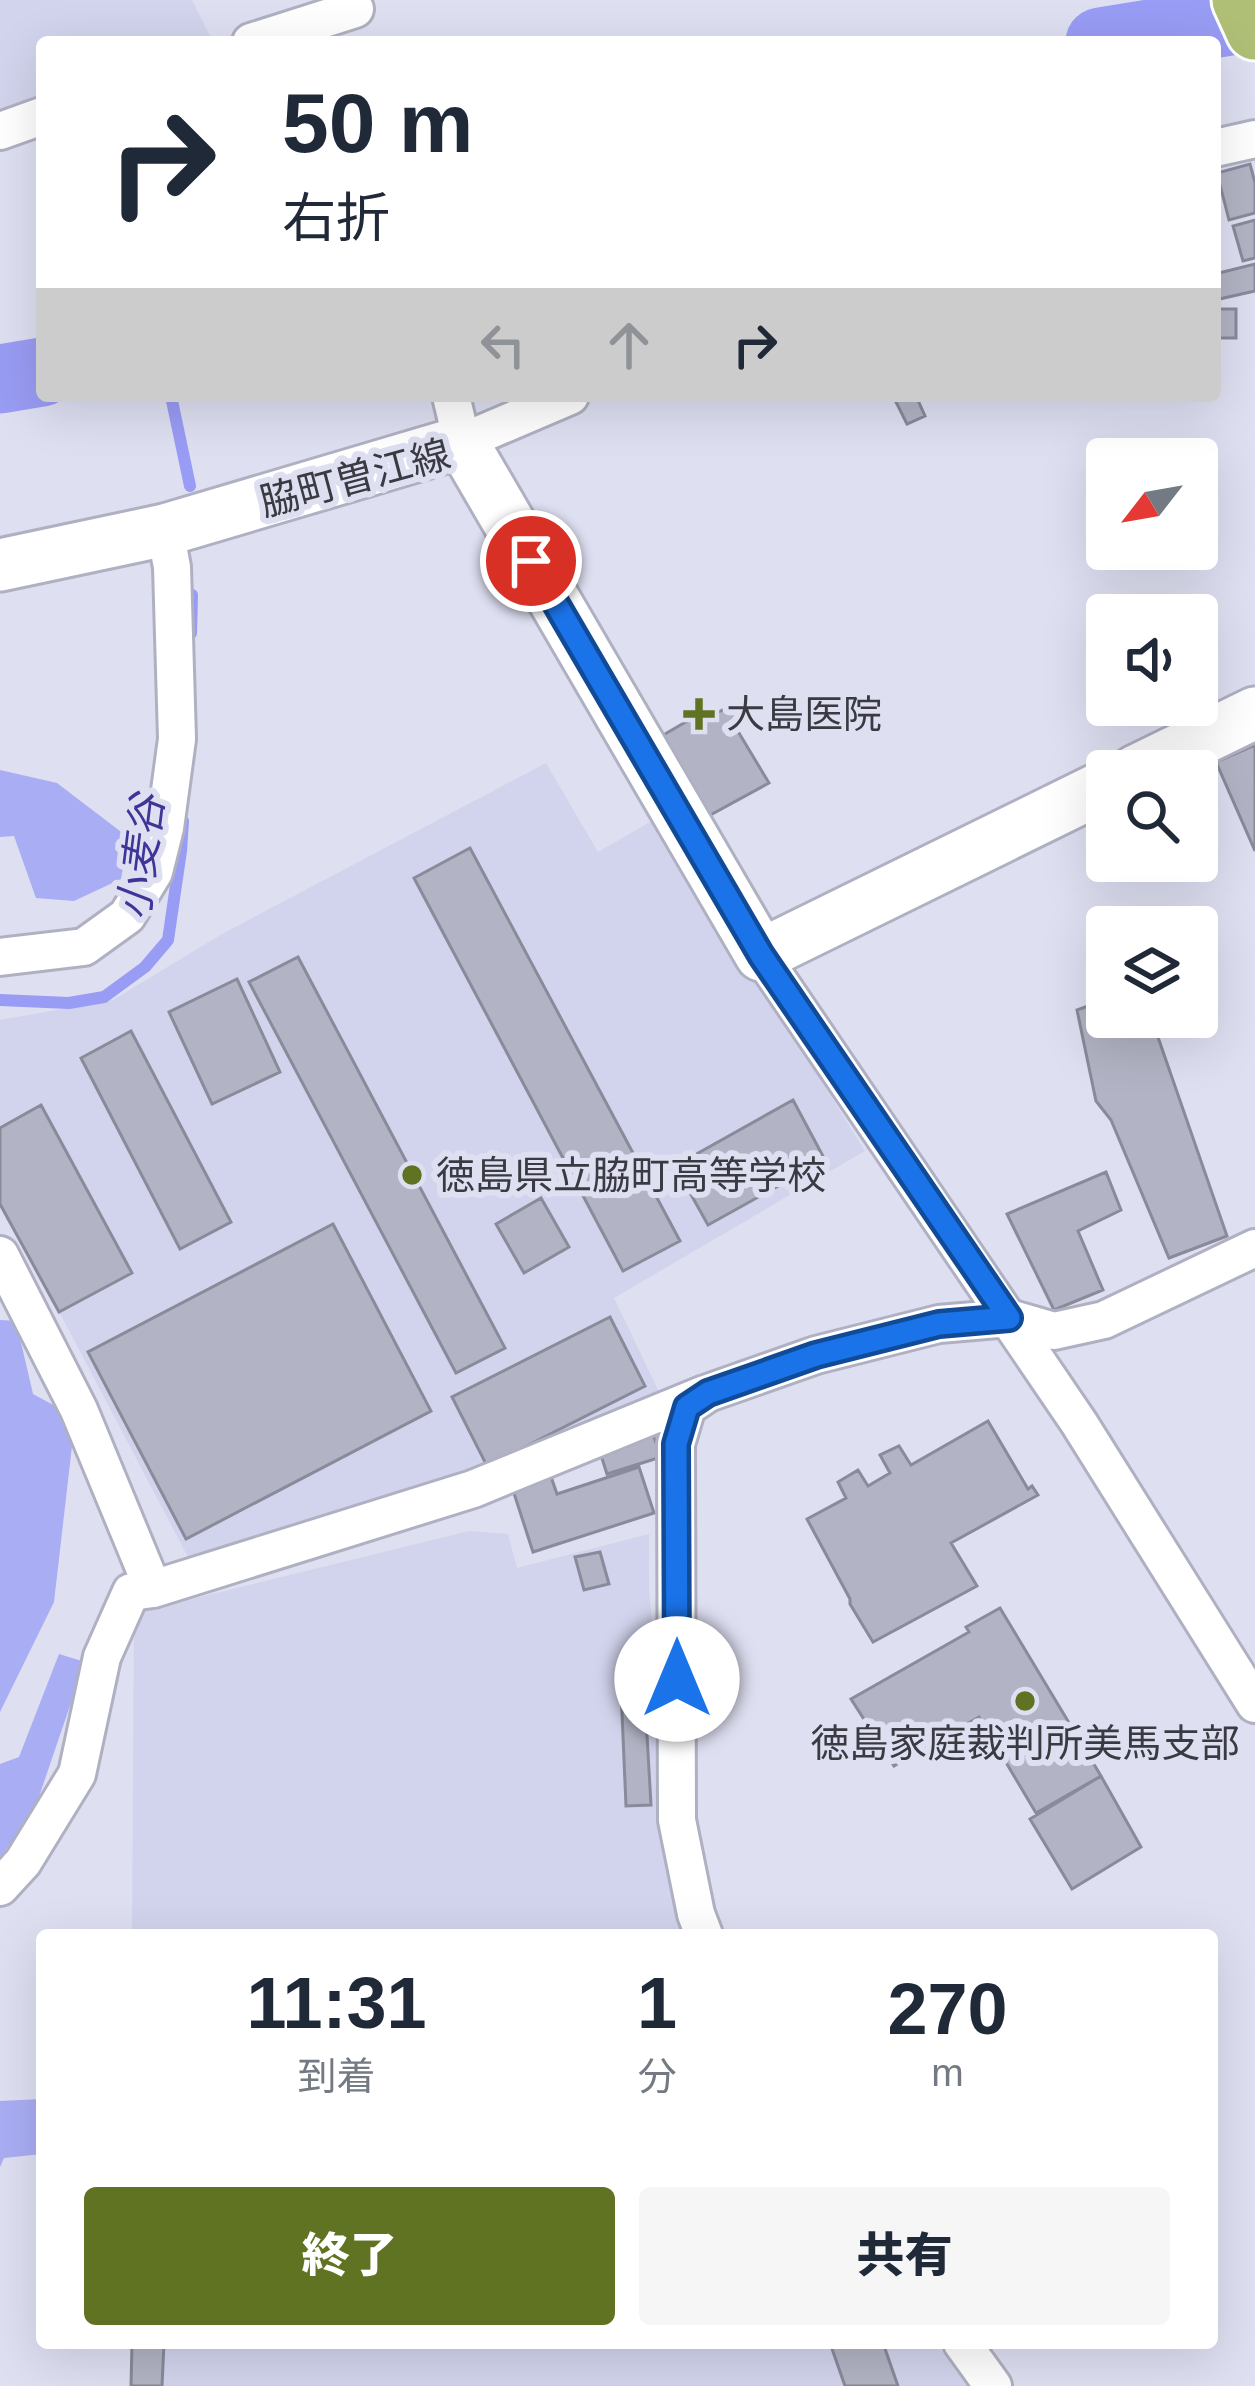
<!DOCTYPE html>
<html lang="ja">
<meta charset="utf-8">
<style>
:root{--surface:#fff;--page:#f6f6f7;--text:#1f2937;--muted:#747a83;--accent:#607322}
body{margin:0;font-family:Arial,"Noto Sans JP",sans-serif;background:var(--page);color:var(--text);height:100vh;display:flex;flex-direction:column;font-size:45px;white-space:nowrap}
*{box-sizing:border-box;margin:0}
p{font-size:39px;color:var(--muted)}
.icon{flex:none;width:66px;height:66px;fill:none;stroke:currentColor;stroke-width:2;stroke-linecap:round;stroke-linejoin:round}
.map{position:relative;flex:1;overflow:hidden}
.panel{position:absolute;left:36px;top:1929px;width:1182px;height:420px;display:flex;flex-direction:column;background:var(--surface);border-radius:12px;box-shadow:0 12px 48px #0002}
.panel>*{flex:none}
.guide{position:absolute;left:36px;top:36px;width:1185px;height:366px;border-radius:12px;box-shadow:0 12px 48px #0002;background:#fff;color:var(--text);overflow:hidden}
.needle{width:78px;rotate:239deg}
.buttons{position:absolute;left:1086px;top:438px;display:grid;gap:24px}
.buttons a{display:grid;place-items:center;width:132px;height:132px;border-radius:12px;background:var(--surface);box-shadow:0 12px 48px #0002;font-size:60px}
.pin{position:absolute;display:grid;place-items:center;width:102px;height:102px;color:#fff;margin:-51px;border:6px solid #fff;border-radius:50%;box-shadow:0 3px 12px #0007}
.me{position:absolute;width:132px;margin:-66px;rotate:0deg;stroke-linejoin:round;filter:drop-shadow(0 0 9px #0008)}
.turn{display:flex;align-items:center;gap:42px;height:252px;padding:0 48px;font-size:54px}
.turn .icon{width:156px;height:156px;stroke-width:2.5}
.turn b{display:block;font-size:84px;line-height:102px}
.lanes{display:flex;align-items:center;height:114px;padding:0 48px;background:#0003;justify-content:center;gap:60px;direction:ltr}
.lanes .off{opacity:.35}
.eta{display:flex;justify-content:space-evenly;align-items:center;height:204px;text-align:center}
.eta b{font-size:72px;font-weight:800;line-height:84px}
.action{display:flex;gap:24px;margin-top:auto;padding:24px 48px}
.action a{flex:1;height:138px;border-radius:12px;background:var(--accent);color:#fff;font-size:48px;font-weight:800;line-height:138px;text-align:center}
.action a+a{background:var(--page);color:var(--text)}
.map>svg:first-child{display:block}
</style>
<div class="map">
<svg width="1255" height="2386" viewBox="0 0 1255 2386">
<rect width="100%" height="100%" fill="#dedff1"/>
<!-- built -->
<path fill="#d2d4ed" d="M 0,0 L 192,0 L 213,42 L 42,42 L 42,109 L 0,124 Z
M 546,763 L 598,852 L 657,818 L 865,1151 L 614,1298 L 661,1396 L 476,1476 L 190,1561 L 0,1199 L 0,1020 L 113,1000 L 222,934 Z
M 469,1531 L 508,1534 L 517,1568 L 649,1534 L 649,1588 L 671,1885 L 689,1935 L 132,1935 L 134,1613 Z
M 131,2343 L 936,2343 L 967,2386 L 131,2386 Z"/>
<!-- green -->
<path fill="#a9adf4" d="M 0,770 L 57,783 L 129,838 L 121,879 L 74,901 L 36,898 L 14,836 L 0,837 Z
M 0,1320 L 16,1321 L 33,1394 L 57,1407 L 72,1446 L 54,1602 L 0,1712 Z
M 59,1654 L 85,1662 L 33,1814 L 0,1857 L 0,1764 L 19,1757 Z
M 42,2099 L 42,2154 L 4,2158 L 0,2167 L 0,2101 Z"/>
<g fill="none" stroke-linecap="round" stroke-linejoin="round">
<!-- stream -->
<path stroke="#999cf4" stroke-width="12" d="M 171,396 L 190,486
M 191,633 L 192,595
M 0,1000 L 69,1003 L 104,997 L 145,967 L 168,940 L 181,851 L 183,821"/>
<!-- river -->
<path stroke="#999cf4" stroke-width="69" d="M 1100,42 L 1255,17
M 0,379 L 42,372"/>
</g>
<!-- building -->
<path fill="#b2b3c4" stroke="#898a9a" stroke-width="3" d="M 1250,164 L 1255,183 L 1255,213 L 1229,220 L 1217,173 Z
M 1255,220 L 1255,258 L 1243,261 L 1233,226 Z
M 1255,264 L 1255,291 L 1215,300 L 1215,274 Z
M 1215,309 L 1236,309 L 1236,338 L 1215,338 Z
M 893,396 L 916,396 L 925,416 L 907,424 Z
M 731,706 L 741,723 L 736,728 L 769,783 L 692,825 L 646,745 L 708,709 L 712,715 Z
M 1255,745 L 1255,851 L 1216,762 Z
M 470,848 L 680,1241 L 623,1271 L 414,878 Z
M 298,957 L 505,1348 L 456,1373 L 249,982 Z
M 237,979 L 280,1072 L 212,1104 L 169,1012 Z
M 1107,999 L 1107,1017 L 1151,1017 L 1227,1236 L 1169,1258 L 1111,1120 L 1096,1101 L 1077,1010 Z
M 131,1031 L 231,1222 L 180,1249 L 81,1058 Z
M 793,1100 L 825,1160 L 708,1225 L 675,1166 Z
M 41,1105 L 132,1273 L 59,1312 L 0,1204 L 0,1128 Z
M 1106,1172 L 1121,1210 L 1078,1231 L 1103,1290 L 1054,1310 L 1007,1214 Z
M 541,1198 L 569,1247 L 524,1273 L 496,1224 Z
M 333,1224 L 431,1411 L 186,1539 L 88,1352 Z
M 610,1317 L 645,1386 L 487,1466 L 452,1397 Z
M 988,1421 L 1028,1489 L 1032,1486 L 1038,1495 L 951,1543 L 977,1586 L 873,1642 L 850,1604 L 850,1599 L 807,1519 L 846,1498 L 838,1482 L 858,1470 L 868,1486 L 890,1473 L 880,1455 L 899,1446 L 911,1465 Z
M 650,1426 L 661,1457 L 607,1474 L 597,1443 Z
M 639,1467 L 654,1513 L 533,1552 L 510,1481 L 548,1468 L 557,1494 Z
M 600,1552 L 609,1584 L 584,1590 L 575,1557 Z
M 1000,1608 L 1101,1776 L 1036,1813 L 979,1717 L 894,1766 L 851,1699 L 969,1632 L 966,1627 Z
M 643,1665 L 651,1805 L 626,1806 L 620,1666 Z
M 1101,1776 L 1141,1847 L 1072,1889 L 1030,1819 Z
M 132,2343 L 164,2343 L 162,2386 L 131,2386 Z
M 830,2343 L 883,2343 L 898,2386 L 845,2386 Z"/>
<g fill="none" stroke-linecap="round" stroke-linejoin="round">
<defs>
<path id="minor" d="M 251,42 L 355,9
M 0,131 L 42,116
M 1215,148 L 1255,139
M 451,396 L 462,442 L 570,396
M 761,955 L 1079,1423 L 1255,1704
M 0,957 L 84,947 L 127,916 L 154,872 L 165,828 L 177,739 L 172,567 L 165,530
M 0,1255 L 79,1410 L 153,1589 L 473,1489 L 705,1394
M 0,1887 L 23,1862 L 77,1774 L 102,1657 L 131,1592 L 153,1589
M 704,1935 L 696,1914 L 677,1820 L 676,1444 L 687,1407 L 708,1393 L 816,1355 L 939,1324 L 1009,1318 L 1054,1331 L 1104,1320 L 1255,1248
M 962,2343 L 993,2386"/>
<path id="secondary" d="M 0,565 L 165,530 L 462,442 L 761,955 L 1107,785
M 1136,771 L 1255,713"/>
<path id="primary" d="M 1241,0 L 1255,31"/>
</defs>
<!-- minor casing -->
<use href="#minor" stroke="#afb1c2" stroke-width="42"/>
<!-- secondary casing -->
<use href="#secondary" stroke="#afb1c2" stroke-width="57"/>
<!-- primary casing -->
<use href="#primary" stroke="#fff" stroke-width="63"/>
<!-- minor -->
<use href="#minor" stroke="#fff" stroke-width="36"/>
<!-- secondary -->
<use href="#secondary" stroke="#fff" stroke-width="51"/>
<!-- primary -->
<use href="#primary" stroke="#b0bf76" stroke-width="57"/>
</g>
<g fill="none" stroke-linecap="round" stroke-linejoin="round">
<defs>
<path id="route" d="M 531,561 L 761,955 L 1009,1318 L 939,1324 L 816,1355 L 708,1393 L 687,1407 L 676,1444 L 677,1679"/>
</defs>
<!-- route casing -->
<use href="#route" stroke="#114b97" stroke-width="30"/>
<!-- route -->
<use href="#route" stroke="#1a73e8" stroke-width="21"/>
</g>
<!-- markers -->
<g fill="#607322" stroke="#dedff1" stroke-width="4.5">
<path d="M693 696h12v12h12v12h-12v12h-12v-12h-12v-12h12z"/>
<circle cx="412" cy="1175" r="12"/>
<circle cx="1025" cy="1701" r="12"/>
</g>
<g text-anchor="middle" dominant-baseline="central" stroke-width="12" stroke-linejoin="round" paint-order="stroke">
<!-- street labels -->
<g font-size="39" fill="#3a3b42" stroke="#dedff1">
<text transform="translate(355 478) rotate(-15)">脇町曽江線</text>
</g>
<!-- poi labels -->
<g font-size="39" fill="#3a3b42" stroke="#dedff1" text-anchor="start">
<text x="726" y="714">大島医院</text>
<text x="436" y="1175">徳島県立脇町高等学校</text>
<text x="1025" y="1743" text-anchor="middle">徳島家庭裁判所美馬支部</text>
</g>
<!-- water labels -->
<g font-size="42" font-style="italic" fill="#3f3599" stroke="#dedff1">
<text transform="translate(141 857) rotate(-83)">小麦谷</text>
</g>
</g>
</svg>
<div class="buttons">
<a><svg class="needle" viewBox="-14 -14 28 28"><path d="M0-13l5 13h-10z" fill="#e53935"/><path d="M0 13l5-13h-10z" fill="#747a83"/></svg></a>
<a><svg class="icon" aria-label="sound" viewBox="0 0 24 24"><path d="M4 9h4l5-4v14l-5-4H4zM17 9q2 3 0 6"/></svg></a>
<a><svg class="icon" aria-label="search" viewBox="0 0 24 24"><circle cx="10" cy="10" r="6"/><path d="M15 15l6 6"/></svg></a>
<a><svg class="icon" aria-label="layers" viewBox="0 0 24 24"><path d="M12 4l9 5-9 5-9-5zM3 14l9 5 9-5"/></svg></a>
</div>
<div class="pin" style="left:531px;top:561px;background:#d93025"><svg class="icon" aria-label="arrive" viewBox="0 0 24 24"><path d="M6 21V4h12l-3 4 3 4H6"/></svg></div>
<svg class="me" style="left:677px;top:1679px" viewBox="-20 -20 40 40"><circle r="19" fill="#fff"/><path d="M0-13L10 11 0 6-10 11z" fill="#1a73e8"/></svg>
<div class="guide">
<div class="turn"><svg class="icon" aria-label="right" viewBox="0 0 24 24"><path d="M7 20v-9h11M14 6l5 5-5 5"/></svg><div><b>50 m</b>右折</div></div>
<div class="lanes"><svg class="icon off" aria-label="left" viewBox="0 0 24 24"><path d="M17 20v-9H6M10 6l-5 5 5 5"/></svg><svg class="icon off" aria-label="ahead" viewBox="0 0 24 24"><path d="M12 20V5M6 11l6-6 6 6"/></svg><svg class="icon" aria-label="right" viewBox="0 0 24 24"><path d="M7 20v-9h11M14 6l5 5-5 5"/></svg></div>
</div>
<section class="panel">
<div class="eta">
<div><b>11:31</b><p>到着</p></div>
<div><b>1</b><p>分</p></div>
<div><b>270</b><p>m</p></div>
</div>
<div class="action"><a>終了</a><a>共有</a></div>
</section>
</div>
